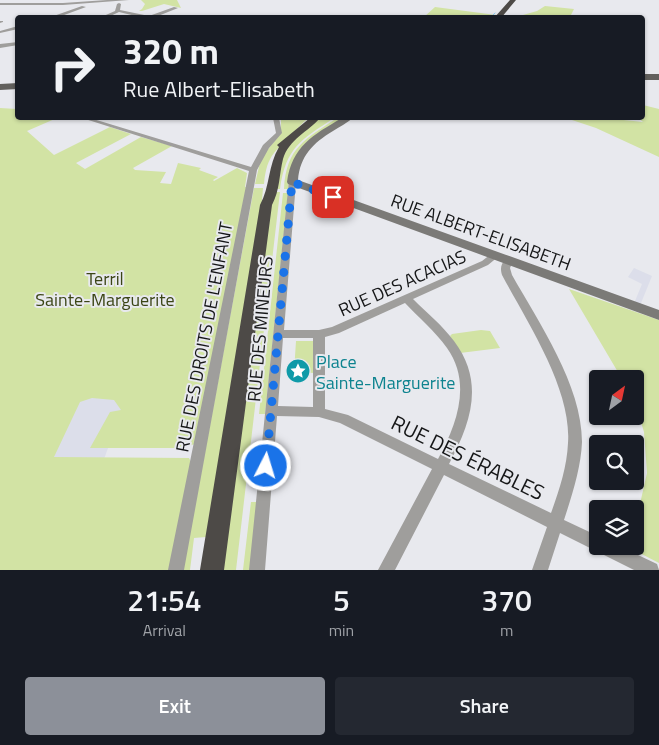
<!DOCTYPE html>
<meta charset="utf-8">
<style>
:root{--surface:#171b24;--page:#242831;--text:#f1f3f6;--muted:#9ea1a6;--accent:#8c9099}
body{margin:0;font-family:"Titillium Web",sans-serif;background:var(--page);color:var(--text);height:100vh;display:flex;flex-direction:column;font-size:19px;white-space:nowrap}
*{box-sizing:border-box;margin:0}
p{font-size:16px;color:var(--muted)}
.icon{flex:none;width:28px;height:28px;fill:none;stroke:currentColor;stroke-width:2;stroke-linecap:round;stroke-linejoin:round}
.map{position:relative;height:570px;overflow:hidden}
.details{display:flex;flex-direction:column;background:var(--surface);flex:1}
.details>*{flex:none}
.hud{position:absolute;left:15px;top:15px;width:630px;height:105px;border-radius:5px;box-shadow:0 1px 4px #0004;background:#171b24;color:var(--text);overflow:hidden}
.needle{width:32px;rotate:33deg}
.buttons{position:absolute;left:589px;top:370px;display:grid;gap:10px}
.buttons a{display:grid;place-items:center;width:55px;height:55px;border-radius:5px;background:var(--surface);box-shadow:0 1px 4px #0004;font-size:25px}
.pin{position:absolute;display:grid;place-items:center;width:42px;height:42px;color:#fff;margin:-21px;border-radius:10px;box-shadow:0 2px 8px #0006}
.me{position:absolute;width:55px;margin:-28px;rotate:5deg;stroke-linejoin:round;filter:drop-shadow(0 0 4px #0008)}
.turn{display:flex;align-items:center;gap:18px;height:105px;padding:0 25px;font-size:22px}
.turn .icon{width:65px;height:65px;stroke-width:2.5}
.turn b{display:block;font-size:35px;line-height:42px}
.eta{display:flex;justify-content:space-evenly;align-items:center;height:85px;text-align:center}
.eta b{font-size:30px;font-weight:600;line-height:35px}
.primary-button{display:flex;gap:10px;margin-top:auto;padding:10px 25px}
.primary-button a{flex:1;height:58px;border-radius:5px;background:var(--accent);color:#fff;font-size:20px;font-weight:600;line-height:58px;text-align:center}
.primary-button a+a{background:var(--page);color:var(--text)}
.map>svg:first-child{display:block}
</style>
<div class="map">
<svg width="659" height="570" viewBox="0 0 659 570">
<rect width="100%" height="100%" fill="#e8e9ee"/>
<!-- built -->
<path fill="#dcdeea" d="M 634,268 L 652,276 L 639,308 L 633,306 L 642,284 L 628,277 Z
M 79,394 L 127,395 L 103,462 L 50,461 Z"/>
<!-- green -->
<path fill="#d2e3a4" d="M 141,0 L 177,0 L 181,8 L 164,4 L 142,11 L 139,11 L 142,9 L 145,4 Z
M 545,6 L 574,9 L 570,17 L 516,17 L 537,11 Z
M 435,7 L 496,15 L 493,18 L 424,17 Z
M 643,105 L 659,109 L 659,157 L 596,128 L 566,118 L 604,118 L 643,122 L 638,118 L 642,118 Z
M 0,108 L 17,109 L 18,118 L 57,118 L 27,131 L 54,155 L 110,127 L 131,134 L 76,163 L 85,169 L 141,137 L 172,146 L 133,168 L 135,170 L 166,172 L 160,183 L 171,184 L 178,163 L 201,168 L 199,170 L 218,177 L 213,180 L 214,181 L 237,168 L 247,173 L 245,187 L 248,187 L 195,444 L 182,448 L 90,448 L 110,412 L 121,410 L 114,400 L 92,398 L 80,402 L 54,457 L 189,458 L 191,462 L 171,570 L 0,570 Z
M 281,118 L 309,118 C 303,122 300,126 295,131 C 276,152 267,153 264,184 L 255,184 L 261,158 L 281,133 Z
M 319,118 L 334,118 C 301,140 286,147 280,189 L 274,189 L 280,159 L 295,137 Z
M 337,118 L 345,118 C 308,140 293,143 288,189 L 284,189 C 286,147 306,139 337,118 Z
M 254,188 L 263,188 L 261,212 L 206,537 L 194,538 L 190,570 L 183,570 Z
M 273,192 L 280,192 L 236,570 L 221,570 Z
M 283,193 L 288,193 L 265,414 L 259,414 Z
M 569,289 L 659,320 L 659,563 L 630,548 L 630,546 L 635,546 L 635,526 L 647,473 L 644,432 L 635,403 L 635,379 L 622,379 Z
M 481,330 L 490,331 L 500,348 L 460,353 L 450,336 L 452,334 Z
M 296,341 L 315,341 L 314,373 L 294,372 Z
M 251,502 L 258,502 L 251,570 L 243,570 Z"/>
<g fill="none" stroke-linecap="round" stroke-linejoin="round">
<!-- stream -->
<path stroke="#89ccf5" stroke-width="1" d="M 490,18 L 495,13"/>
<!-- street -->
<path fill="#9f9e9c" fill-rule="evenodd" d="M 107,0 L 129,0 L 63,5 L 0,5 L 0,3 L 63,3 Z
M 119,3 L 121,4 L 120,10 L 149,16 L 174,7 L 178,8 L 153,18 L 144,18 L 119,12 L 106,18 L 99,18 L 115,11 L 117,4 Z
M 82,6 L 86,7 L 56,18 L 48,18 Z
M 0,21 L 3,21 L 3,22 L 0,23 Z
M 18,26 L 18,29 L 0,33 L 0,31 Z
M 18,42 L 18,45 L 0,48 L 0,44 Z
M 82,118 L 90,118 L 251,167 L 263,145 L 276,133 L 273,118 L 279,118 L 282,133 L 269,148 L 257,170 L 184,570 L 168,570 L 249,171 Z
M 289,180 L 292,180 L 296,182 L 284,330 L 319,330 L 332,327 L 482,261 L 491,254 L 497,254 L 499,256 L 488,265 L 413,299 C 427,313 442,325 454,341 C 485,382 471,423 449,464 L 551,513 C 559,491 567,467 568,443 C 572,389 527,322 502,275 C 500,268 501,265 505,259 L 511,259 L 513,261 L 510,268 L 512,275 C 539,323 582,385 582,442 C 581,468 572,495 564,520 L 598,536 L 598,546 L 619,546 L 657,564 L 659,570 L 634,570 L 560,533 L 548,570 L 532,570 L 547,527 L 444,475 L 395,570 L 378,570 L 432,469 L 340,423 L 319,417 L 277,416 L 265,570 L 249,570 ZM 405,303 C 419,318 435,331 447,348 C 472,383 457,424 438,459 L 348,415 L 325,409 L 325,337 L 339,333 ZM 283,338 L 313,338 L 313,407 L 278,406 Z"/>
<!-- secondary -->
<path fill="#7b7a77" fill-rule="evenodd" d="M 342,118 L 353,118 C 347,123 339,127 333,131 C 313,143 300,156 298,180 L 659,310 L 659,320 L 288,184 L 287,182 C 292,146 313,135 342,118 Z"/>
<!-- primary -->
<path fill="#62605d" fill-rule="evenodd" d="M 642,74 L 659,74 L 659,80 L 642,80 Z
M 18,83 L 18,89 L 0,90 L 0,84 Z"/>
<!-- highway -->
<path fill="#4d4a47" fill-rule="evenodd" d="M 510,0 L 516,0 L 501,18 L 494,18 Z
M 310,118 L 320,118 C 308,132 289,139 283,159 C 279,175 280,190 272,205 L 224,570 L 200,570 L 260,205 C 270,187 268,165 279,147 L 277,145 Z"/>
</g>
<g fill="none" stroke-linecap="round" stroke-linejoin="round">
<!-- route -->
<path stroke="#1a73e8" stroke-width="9" stroke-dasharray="0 16.2" d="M 266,466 L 292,182 L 333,197"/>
</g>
<!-- icons -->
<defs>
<symbol id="sight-disc" viewBox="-11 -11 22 22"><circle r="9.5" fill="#0f9aa8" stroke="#e8e9ee"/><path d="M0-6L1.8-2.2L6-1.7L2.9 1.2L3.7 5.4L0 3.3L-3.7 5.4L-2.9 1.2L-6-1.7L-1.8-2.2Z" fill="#fff"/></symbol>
</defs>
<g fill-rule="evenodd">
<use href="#sight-disc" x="284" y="357" width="28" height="28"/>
</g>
<g text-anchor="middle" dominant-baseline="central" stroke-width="4" stroke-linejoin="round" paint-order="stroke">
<!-- street labels -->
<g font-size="18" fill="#151617" stroke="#e8e9ee">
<text transform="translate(481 232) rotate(20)">RUE ALBERT-ELISABETH</text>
<text transform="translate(402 283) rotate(-24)">RUE DES ACACIAS</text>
<text transform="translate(260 329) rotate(-85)">RUE DES MINEURS</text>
<text transform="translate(204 337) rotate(-79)">RUE DES DROITS DE L'ENFANT</text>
</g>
<!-- park labels -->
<g font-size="18" fill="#3b4515" stroke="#e8e9ee">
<text x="105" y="278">Terril<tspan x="105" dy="21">Sainte-Marguerite</tspan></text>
</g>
<!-- culture labels -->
<g font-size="18" fill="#0d838f" stroke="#e8e9ee" text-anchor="start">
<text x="316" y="361">Place<tspan x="316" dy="21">Sainte-Marguerite</tspan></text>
</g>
<!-- near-street labels -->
<g font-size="21" fill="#151617" stroke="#e8e9ee">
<text transform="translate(468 457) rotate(26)">RUE DES ÉRABLES</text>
</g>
</g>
</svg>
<div class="buttons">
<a><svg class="needle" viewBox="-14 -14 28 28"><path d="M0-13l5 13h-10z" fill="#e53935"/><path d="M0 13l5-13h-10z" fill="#9ea1a6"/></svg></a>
<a><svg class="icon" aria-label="search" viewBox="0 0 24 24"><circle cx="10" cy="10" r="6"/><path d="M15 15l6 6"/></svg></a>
<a><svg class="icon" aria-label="layers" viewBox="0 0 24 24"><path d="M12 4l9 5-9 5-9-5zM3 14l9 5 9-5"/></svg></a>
</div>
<div class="pin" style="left:333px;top:197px;background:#d93025"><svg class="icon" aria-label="arrive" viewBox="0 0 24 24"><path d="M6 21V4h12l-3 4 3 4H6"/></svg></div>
<svg class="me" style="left:266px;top:466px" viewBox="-20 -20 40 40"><circle r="17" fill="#1a73e8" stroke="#fff" stroke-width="3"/><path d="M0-11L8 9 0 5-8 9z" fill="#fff"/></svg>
<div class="hud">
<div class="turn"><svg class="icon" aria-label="right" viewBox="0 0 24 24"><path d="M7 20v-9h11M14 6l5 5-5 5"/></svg><div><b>320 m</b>Rue Albert-Elisabeth</div></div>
</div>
</div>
<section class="details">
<div class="eta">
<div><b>21:54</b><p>Arrival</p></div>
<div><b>5</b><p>min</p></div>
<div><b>370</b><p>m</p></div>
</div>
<div class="primary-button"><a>Exit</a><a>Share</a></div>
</section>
